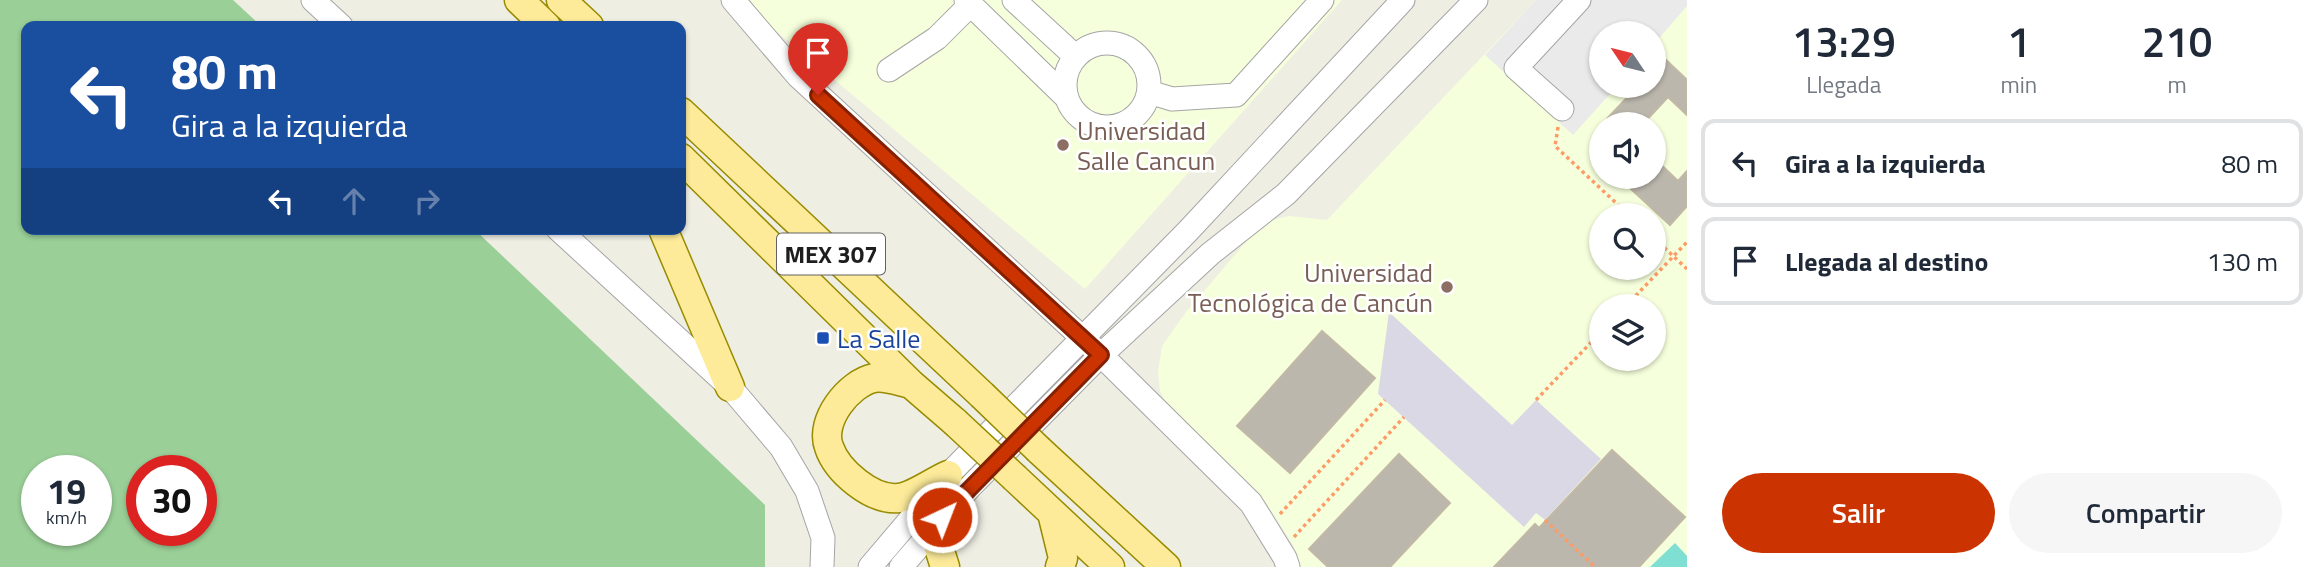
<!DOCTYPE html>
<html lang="es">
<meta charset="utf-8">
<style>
:root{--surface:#fff;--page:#f6f6f7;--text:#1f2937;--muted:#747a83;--line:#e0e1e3;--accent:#cb3300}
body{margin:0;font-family:"Titillium Web",sans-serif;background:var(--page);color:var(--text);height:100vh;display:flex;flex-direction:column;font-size:26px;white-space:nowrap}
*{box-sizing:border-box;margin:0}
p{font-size:23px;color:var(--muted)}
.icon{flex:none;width:38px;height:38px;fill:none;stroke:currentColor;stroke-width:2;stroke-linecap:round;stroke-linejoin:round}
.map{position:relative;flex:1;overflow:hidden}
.drawer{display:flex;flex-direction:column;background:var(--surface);width:630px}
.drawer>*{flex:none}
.top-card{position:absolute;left:21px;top:21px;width:665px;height:214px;border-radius:14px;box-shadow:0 2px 5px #0004;background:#1a4fa0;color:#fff;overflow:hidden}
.needle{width:46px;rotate:305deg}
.buttons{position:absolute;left:1589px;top:21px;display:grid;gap:14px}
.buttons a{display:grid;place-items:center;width:77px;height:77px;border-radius:50%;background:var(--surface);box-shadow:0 2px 5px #0004;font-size:35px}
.speed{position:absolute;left:21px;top:455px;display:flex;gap:14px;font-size:35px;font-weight:700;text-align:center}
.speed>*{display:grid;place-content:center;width:91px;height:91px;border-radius:50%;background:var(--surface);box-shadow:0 2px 5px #0004;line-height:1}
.speed small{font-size:18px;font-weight:400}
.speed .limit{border:10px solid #d22;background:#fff;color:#111}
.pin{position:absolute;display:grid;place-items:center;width:60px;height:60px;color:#fff;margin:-72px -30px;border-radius:50% 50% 50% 0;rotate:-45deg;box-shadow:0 0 7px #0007}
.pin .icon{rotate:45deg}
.me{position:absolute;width:77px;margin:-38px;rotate:43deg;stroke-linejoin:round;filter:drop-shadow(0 0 5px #0008)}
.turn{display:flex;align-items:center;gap:24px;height:147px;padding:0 35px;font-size:32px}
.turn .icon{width:91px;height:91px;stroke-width:2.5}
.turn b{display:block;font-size:49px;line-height:60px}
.lanes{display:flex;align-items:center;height:66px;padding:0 35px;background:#0003;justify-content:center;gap:35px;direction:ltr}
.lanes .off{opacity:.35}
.eta{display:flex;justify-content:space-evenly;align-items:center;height:119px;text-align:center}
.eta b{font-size:42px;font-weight:600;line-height:49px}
.button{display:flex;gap:14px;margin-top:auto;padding:14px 35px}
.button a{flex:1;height:80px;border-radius:42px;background:var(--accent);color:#fff;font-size:28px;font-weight:600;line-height:80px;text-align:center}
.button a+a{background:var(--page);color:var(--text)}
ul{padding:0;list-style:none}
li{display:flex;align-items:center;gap:21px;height:88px;margin:0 14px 10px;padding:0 21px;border:4px solid var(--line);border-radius:14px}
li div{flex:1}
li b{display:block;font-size:26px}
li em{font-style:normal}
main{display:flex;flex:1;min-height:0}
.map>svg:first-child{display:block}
</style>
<main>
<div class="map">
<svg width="1687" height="567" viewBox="0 0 1687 567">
<rect width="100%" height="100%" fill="#efeee3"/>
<!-- education -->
<path fill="#f6ffdc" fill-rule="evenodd" d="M 739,0 L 1342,0 L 1085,289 Z
M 1536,0 L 1687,0 L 1687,567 L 1301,567 L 1293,545 L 1265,501 L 1170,410 L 1160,391 L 1158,372 L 1162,346 L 1186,312 L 1263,222 L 1289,216 L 1327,220 ZM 1601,33 L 1654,33 L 1654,86 L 1601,86 ZM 1601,124 L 1654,124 L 1654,177 L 1601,177 ZM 1601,215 L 1654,215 L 1654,268 L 1601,268 ZM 1601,306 L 1654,306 L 1654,359 L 1601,359 Z"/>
<!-- forest -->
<path fill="#9acf97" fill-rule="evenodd" d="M 0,0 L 233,0 L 261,26 L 26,26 L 26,229 L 474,229 L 765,505 L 765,567 L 0,567 ZM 37,471 L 96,471 L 96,530 L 37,530 ZM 142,471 L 201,471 L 201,530 L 142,530 Z"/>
<!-- pitch -->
<path fill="#80dfd3" d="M 1675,543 L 1687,556 L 1687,567 L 1650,567 Z"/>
<!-- parking -->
<path fill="#eaeaea" d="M 1536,0 L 1687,0 L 1687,6 L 1654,44 L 1654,33 L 1601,33 L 1601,86 L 1617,86 L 1573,135 L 1485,55 Z"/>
<!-- plaza -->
<path fill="#dbd8e5" d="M 1389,312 L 1512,425 L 1536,400 L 1601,459 L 1545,520 L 1536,513 L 1524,527 L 1378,394 Z"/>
<!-- building -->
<path fill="#bcb7ad" stroke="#c1b8a5" stroke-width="2" d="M 1664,58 L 1687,80 L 1687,115 L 1668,97 L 1643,124 L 1602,124 L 1638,86 L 1654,86 L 1654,69 Z
M 1654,158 L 1678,181 L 1687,171 L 1687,206 L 1670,225 L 1618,177 L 1654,177 Z
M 1322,331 L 1375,378 L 1290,473 L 1237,426 Z
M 1612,450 L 1685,517 L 1639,567 L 1494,567 L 1535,524 L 1539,528 Z
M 1399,454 L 1450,503 L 1390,567 L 1328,567 L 1309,549 Z"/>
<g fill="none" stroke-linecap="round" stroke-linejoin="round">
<defs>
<path id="minor" d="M 313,0 L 341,26
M 733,0 L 798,76 L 1101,355 L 1251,503 L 1285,558 L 1288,567
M 966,0 L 1067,98
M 1014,0 L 1076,57
M1065 85a42 42 0 1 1 84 0a42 42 0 1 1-84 0Z
M 889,70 L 937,38 L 971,4
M 1149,92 L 1172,99 L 1236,95 L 1322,0
M 1562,109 L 1516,68 L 1579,0
M 558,229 L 730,387 L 781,447 L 807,491 L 823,538 L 822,567
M 870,567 L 948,475 L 1188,231 L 1403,0
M 901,567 L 969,488 L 1101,355 L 1210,254 L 1286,194 L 1476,0"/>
<path id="major" d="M 519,0 L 546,26
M 561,0 L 589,26
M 681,112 L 982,395
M 681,158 L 911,384 L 955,422
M 663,229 L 730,387
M 911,384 C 901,382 885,376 874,378 C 849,383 819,421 829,447 C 837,471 872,501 899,498 C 914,496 934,481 948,475
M 1039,450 L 1166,567
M 1015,478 L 1110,567
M 1052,513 L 1063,558 L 1060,567
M 942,517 L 939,548 L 945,567"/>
</defs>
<!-- minor casing -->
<use href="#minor" stroke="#a5a5a5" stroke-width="25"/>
<!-- major casing -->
<use href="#major" stroke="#978b00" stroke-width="31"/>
<!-- path -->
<path stroke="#fc9c68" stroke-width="3.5" stroke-dasharray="3.5 3.5" stroke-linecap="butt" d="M 1558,127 L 1555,146 L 1629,215
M 1654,238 L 1687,269
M 1626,306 L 1687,242
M 1536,400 L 1601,332
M 1280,514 L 1385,400
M 1545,520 L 1595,567
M 1294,537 L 1404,417"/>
<!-- minor -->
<use href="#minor" stroke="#fff" stroke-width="23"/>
<!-- major -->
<use href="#major" stroke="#fdeb9a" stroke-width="28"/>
<defs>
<path id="major-bridge" d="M 982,395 L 1039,450
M 955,422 L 1015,478"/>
</defs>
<!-- major-bridge casing -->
<use href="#major-bridge" stroke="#978b00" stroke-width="31" stroke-linecap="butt"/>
<!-- major-bridge -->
<use href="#major-bridge" stroke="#fdeb9a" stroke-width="28"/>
</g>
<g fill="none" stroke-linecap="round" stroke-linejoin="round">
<defs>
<path id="route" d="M 818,95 L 1101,355 L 942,517"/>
</defs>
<!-- route casing -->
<use href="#route" stroke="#842100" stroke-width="18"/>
<!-- route -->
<use href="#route" stroke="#cb3300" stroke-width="12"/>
</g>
<!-- markers -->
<g fill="#8d6e63" stroke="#fff" stroke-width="2.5">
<circle cx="1063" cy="145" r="7"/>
<circle cx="1447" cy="287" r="7"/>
</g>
<rect fill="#1a4fb4" stroke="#fff" stroke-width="2.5" x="816" y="331" width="14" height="14" rx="3.5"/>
<g text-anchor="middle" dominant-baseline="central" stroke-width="5" stroke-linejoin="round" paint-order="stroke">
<!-- shield labels -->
<rect fill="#fff" stroke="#626262" stroke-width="2" x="777" y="233.5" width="108" height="41" rx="5"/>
<g font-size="24" font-weight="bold" fill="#1e1e1e">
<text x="831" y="254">MEX 307</text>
</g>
<!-- education labels -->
<g font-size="26" fill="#785e54" stroke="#fff" text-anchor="start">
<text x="1077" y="130">Universidad<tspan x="1077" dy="30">Salle Cancun</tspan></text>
<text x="1433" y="272" text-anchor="end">Universidad<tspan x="1433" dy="30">Tecnológica de Cancún</tspan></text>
</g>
<!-- transit labels -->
<g font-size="26" fill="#164399" stroke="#fff" text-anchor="start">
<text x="837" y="338">La Salle</text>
</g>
</g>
</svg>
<div class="buttons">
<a><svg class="needle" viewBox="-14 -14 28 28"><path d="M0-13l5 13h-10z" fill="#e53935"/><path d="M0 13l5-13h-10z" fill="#747a83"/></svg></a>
<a><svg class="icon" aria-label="sound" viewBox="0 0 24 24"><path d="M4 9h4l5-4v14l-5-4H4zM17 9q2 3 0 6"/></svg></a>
<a><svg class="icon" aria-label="search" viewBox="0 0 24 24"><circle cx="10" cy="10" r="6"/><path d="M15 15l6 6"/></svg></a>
<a><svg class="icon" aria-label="layers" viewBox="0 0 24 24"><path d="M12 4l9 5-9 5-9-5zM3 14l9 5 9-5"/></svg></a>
</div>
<div class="speed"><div>19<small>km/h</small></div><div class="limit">30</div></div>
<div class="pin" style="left:818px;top:95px;background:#d93025"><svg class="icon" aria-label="arrive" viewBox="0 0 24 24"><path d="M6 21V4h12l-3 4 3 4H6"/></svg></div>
<svg class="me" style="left:942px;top:517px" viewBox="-20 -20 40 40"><circle r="17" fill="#cb3300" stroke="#fff" stroke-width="3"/><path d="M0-11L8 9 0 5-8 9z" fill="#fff"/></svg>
<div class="top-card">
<div class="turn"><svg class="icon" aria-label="left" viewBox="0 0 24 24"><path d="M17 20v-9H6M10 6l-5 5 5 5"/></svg><div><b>80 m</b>Gira a la izquierda</div></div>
<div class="lanes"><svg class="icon" aria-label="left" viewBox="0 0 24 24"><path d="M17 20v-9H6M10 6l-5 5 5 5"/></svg><svg class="icon off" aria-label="ahead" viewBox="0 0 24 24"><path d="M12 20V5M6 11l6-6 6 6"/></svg><svg class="icon off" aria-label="right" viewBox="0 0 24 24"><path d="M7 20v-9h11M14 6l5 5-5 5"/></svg></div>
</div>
</div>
<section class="drawer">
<div class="eta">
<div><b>13:29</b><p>Llegada</p></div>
<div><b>1</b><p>min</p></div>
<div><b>210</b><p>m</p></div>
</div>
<ul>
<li><svg class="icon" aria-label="left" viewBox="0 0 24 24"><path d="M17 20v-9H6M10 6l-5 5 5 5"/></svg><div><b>Gira a la izquierda</b></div><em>80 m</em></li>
<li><svg class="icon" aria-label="arrive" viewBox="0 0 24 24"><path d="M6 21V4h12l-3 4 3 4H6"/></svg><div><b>Llegada al destino</b></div><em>130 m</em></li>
</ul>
<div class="button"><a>Salir</a><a>Compartir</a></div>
</section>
</main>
